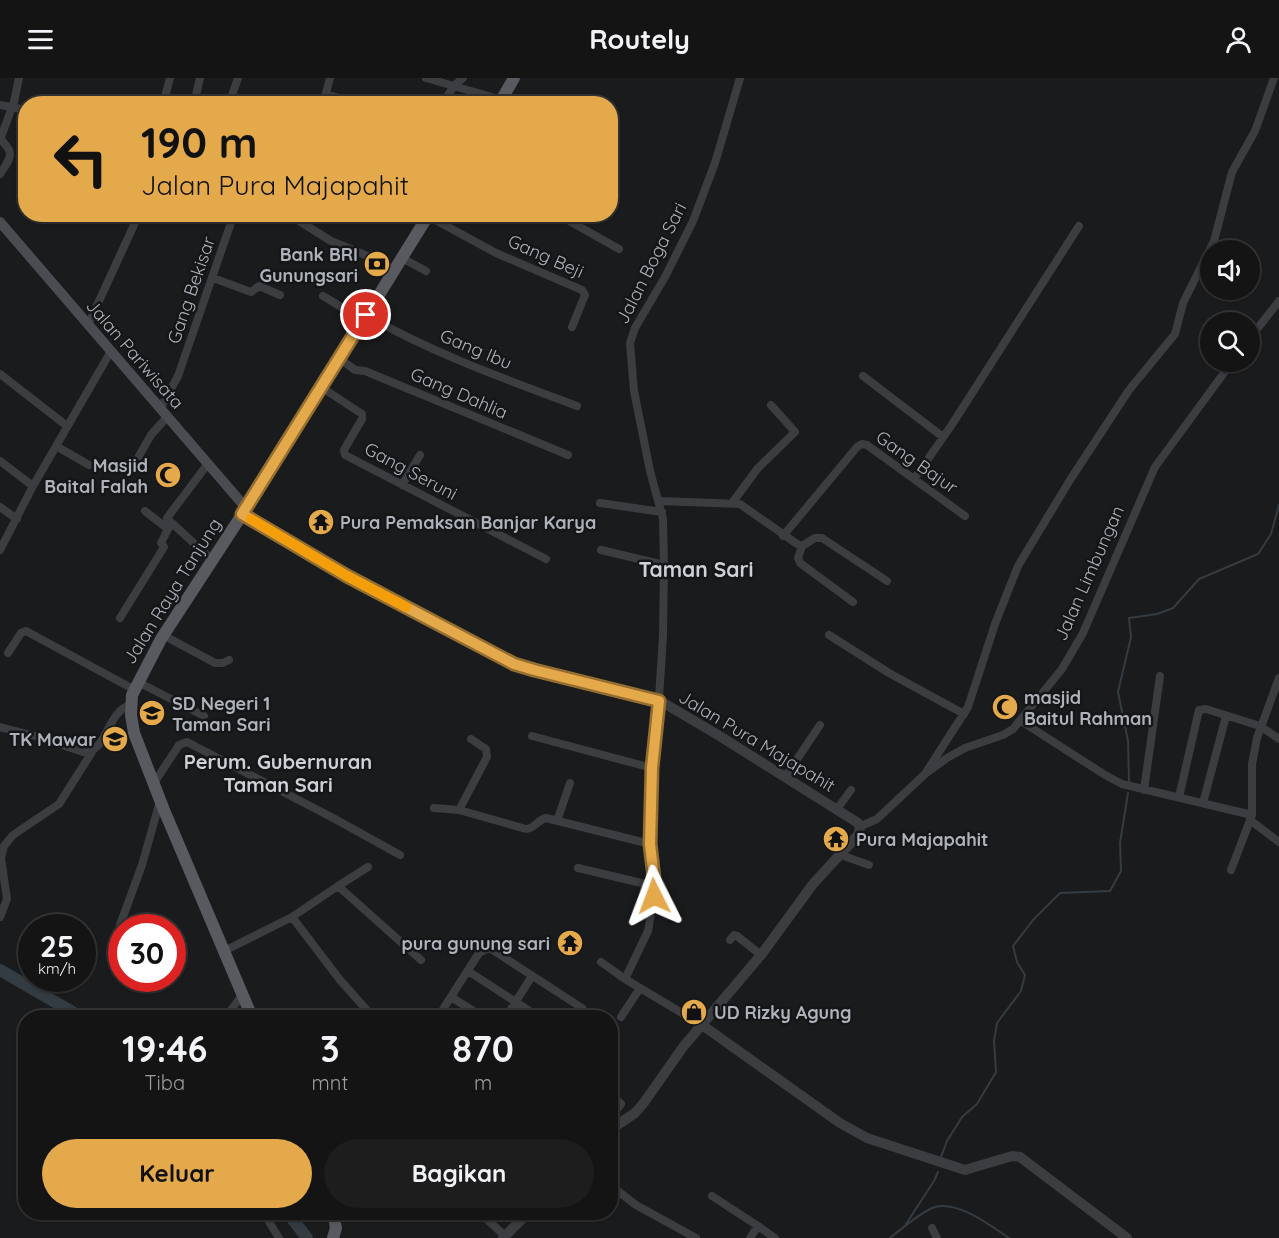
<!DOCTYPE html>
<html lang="id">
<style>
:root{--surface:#141415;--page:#1d1d1e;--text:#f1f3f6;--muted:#9d9ea0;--line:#333334;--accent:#e3a94b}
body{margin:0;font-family:Quicksand,sans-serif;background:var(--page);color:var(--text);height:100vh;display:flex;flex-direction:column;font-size:22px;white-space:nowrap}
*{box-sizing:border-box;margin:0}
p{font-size:20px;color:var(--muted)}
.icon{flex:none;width:33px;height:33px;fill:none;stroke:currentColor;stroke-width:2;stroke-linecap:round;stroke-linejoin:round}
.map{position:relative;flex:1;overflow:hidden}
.sheet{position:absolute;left:18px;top:932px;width:600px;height:210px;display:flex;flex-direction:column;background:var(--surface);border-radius:24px;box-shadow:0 2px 4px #0004,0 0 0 2px var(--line)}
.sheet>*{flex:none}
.guide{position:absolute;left:18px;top:18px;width:600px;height:126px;border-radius:24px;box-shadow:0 2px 4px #0004,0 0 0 2px var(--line);background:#e3a94b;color:#111;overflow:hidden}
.tools{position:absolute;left:1200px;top:162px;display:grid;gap:12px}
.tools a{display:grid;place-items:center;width:60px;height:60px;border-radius:50%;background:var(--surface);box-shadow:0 2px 4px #0004,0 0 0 2px var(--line);font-size:30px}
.speed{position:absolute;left:18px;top:836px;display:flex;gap:12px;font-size:30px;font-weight:700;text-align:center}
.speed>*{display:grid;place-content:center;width:78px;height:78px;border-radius:50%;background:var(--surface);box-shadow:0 2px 4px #0004,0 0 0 2px var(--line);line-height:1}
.speed small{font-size:15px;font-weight:400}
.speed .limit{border:9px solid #d22;background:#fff;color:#111}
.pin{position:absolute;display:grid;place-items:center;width:51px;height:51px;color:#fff;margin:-26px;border:3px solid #fff;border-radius:50%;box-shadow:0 2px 6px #0007}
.me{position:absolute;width:66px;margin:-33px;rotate:357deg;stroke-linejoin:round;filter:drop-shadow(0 0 4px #0008)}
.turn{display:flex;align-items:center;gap:21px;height:126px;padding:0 24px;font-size:27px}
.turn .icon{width:78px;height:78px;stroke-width:2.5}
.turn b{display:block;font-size:42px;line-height:51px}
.eta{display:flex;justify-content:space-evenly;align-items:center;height:102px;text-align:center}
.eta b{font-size:36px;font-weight:700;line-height:42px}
.cta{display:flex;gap:12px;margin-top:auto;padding:12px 24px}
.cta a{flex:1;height:69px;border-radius:36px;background:var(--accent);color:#111;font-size:24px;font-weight:700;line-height:69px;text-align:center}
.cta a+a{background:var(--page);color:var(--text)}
header{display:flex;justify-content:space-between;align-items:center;height:78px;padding:0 24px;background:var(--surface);font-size:27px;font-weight:700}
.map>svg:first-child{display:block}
</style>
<header><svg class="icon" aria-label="menu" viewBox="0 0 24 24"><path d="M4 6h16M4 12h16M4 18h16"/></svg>Routely<svg class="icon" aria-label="person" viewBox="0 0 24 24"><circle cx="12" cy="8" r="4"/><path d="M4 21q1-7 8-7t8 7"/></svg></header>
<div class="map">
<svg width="1279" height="1160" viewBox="0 0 1279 1160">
<rect width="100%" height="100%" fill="#1a1b1c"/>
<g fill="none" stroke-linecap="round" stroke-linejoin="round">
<!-- stream -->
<path stroke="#333c42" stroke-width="2" d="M 1129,703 L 1128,663 L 1118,614 L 1131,559 L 1129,540 L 1157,536 L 1173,530 L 1199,501 L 1258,476 L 1271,456 L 1279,427
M 941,1079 L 947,1063 L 962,1039 L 977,1026 L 996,994 L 994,963 L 997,945 L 1021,913 L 1025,897 L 1017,884 L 1013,868 L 1033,842 L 1060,815 L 1110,813 L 1121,793 L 1120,765 L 1128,715
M 906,1146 L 934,1103 L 938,1094
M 890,1160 C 901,1151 919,1136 932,1130 C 955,1120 991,1148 1009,1160"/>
<!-- river -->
<path stroke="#333c42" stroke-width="12" d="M 0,892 L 81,939
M 287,1134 L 307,1160"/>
<!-- minor -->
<path stroke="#3c3d41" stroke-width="8" d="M 426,0 L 502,22
M 166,15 L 170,0
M 326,16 L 357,26
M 194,26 L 200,0
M 229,26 L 238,0
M 323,26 L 330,0
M 442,26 L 454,8 L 463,0
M 0,27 L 26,32
M 0,96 C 4,90 13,79 9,72 C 6,66 3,66 1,59 L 14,24 L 19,0
M 288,136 L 331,163 L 363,176 L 395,192
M 557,136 L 619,171
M 428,138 L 496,175 L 582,212 L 585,217 L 572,249
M 402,180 L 426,193
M 213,200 L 251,214 L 259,208 L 280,217
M 323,218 L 363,242
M 366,237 C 432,275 505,301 577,328
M 88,247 L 139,136
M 1250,260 L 1279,223
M 339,280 L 355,292 L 365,293 L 568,377
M 0,296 L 67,348
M 863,298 L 943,359
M 321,309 L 362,336 L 362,341 L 344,372 L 345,377 L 546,481
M 160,331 L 178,298 L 234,136
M 56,368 L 89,387
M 0,383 L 33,408
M 131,392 L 151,357 L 167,339
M 914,401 L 951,348 L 1079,148
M 402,407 L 420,377
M 660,423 L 740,426 L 797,466 L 802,468 L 815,460 L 822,460 L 887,503
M 600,425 L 662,434
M 732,425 L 758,390 L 795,354 L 771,327
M 0,429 L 17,441
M 145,433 L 168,451 L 172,445 L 212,482
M 172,445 L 167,440 L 207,387
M 783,458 L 857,369 L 862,366 L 867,367 L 965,438
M 802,468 L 798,480 L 800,485 L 853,524
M 0,472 L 33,408 L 111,273
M 601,472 L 664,487
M 120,540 L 164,469 L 161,465 L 168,451
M 163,557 L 215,585 L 223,585 L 229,582
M 829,557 L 889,595 L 964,636
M 8,575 L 21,555 L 26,553 L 135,612
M 138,604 L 204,638
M 1021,643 L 1105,697 L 1122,706 L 1252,737
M 0,649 L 39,659 L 83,674 C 108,675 106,633 131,627
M 532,658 L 652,690
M 925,696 L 968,629 L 995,546 L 1018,488 L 1070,402 L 1129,312 L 1175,256 L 1183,225 L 1214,163 L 1232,94 L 1255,53 L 1274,0
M 785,699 L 820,647
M 154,705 L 179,667 L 187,664 L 335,741 L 400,777
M 1144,712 L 1160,598
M 1179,719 L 1199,632 L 1206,631 L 1260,648 L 1279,661
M 1203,725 L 1226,638
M 434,730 L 459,732 L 526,751 C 536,750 537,742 546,740 L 650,766
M 837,731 L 851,712
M 459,732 L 487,679 L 486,671 L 471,661
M 1250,742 L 1279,764
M 557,743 L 570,705
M 859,749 L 877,741 L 925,696 L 947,680 L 965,670 L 1003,657 L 1013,651 L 1062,591 L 1083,555 L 1155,389 L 1232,284
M 841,777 L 869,787
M 578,790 L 654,808
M 1231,792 L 1252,737 L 1252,686 L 1257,660 L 1279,600
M 338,808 L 368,789
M 0,839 L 7,821 L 1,780 L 4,768 L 13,757 L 59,726 L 92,674
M 292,839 L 340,902 L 373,939
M 120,847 L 142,787 L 160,723
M 730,862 L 734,857 L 737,858 L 761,877
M 224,873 L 292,839 L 338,808 L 421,882
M 601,884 L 625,901 L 702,947
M 468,893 L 539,939
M 625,901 L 648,853 L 654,818 L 654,800 L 650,766 L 652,690 L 658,636 L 663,557 L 664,487 L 663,441 L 650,393 L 634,313 L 630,265 L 635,250 L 665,199 L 693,143 L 715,85 L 740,0
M 451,919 L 483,939
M 226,939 L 242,917
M 438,939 L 479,875 L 487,871 L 491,871 L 582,930 L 585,934 L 585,939
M 506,939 L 532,898
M 621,939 L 640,910
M 610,1016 L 621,1026 L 610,1041
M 610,1107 L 636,1127 L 696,1160
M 712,1118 L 758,1148
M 263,1134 L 279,1160
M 479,1134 L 505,1158
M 932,1150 L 937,1160
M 750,1160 L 758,1148 L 775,1160"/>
<!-- tertiary -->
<path stroke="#3c3d41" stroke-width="10" d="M 242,436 L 347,498 L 514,586 L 534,593 L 662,624 L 718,657 L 858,745 L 860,750 L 858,757 L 813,806 L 761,877 L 683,969 L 643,1026 L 635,1035 L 610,1052
M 702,947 L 840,1045 L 867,1060 L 965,1092 L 1012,1078 L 1020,1079 L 1127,1160
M 503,1160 L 529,1134"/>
<!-- secondary -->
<path stroke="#4a4c51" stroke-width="10" d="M 0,144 L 246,430"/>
<!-- primary -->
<path stroke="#585a60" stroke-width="12" d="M 499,26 L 514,0
M 252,939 L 164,732 L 134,655 L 131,637 L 132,617 L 161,561 L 262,406 L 429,136
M 333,1134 L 336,1150 L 333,1160"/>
</g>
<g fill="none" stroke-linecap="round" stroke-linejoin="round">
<defs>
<path id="route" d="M 366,237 L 242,436 L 347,498 L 514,586 L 534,592 L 659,623 L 652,690 L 650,766 L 654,800 L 654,818"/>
</defs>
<!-- route casing -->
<use href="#route" stroke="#946e31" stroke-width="15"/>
<!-- route -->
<use href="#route" stroke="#e3a94b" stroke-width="10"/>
<!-- slow -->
<path stroke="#f59e0b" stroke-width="10" d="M 251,441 L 347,498 L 406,529"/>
</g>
<!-- icons -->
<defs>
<symbol id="bank-disc" viewBox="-11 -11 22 22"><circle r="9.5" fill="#e3a94b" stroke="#151618"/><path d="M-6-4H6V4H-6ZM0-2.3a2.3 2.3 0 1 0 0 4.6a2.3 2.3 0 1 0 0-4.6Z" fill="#111"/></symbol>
<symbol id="mosque-disc" viewBox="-11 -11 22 22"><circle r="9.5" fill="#e3a94b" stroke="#151618"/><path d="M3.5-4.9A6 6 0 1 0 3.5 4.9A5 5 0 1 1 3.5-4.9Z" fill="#111"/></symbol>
<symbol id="temple-disc" viewBox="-11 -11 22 22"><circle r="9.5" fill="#e3a94b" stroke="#151618"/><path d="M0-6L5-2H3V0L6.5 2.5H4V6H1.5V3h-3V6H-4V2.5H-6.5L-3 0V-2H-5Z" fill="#111"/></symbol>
<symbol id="school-disc" viewBox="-11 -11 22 22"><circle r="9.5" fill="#e3a94b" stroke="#151618"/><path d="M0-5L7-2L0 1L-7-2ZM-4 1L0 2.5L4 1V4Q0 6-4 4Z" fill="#111"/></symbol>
<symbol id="shop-disc" viewBox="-11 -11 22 22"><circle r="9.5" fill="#e3a94b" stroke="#151618"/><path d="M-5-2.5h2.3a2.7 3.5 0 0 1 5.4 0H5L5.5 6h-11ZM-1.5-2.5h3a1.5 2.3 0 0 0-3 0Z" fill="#111"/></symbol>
</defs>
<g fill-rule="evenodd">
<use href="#bank-disc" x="362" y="171" width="30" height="30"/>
<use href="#mosque-disc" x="153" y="382" width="30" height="30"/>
<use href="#temple-disc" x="306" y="429" width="30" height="30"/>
<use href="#mosque-disc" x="990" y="614" width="30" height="30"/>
<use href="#school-disc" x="137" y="620" width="30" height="30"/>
<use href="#school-disc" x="100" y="646" width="30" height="30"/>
<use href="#temple-disc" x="821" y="746" width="30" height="30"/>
<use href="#temple-disc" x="555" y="850" width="30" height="30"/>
<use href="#shop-disc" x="679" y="919" width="30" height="30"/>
</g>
<g text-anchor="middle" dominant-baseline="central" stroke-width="5" stroke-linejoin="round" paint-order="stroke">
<!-- poi labels -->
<g font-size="18" font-weight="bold" fill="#aeb3bb" stroke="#151618" text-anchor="start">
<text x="358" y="176" text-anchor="end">Bank BRI<tspan x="358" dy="21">Gunungsari</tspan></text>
<text x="148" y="387" text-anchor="end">Masjid<tspan x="148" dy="21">Baital Falah</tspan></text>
<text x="340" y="444">Pura Pemaksan Banjar Karya</text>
<text x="1024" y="619">masjid<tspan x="1024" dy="21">Baitul Rahman</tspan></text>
<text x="172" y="625">SD Negeri 1<tspan x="172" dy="21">Taman Sari</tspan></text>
<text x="96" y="661" text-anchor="end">TK Mawar</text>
<text x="856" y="761">Pura Majapahit</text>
<text x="550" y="865" text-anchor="end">pura gunung sari</text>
<text x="714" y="934">UD Rizky Agung</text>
</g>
<!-- street labels -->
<g font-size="18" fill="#aeb3bb" stroke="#151618">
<text transform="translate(546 178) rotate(24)">Gang Beji</text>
<text transform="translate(651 185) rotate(-63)">Jalan Boga Sari</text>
<text transform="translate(191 212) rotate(-71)">Gang Bekisar</text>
<text transform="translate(476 271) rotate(23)">Gang Ibu</text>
<text transform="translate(135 276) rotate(49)">Jalan Pariwisata</text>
<text transform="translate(459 315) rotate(23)">Gang Dahlia</text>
<text transform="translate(917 384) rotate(35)">Gang Bajur</text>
<text transform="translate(411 393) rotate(28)">Gang Seruni</text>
<text transform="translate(1089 495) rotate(-66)">Jalan Limbungan</text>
<text transform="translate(172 513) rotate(-58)">Jalan Raya Tanjung</text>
<text transform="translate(757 663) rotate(31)">Jalan Pura Majapahit</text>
</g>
<!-- neighbourhood labels -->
<g font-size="20" font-weight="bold" fill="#cfd1d7" stroke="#151618">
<text x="278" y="683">Perum. Gubernuran<tspan x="278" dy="23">Taman Sari</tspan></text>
</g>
<!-- quarter labels -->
<g font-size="21" font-weight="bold" fill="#cfd1d7" stroke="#151618">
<text x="696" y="491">Taman Sari</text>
</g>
</g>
</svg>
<div class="tools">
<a><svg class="icon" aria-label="sound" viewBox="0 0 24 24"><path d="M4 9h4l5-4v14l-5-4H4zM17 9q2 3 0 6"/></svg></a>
<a><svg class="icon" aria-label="search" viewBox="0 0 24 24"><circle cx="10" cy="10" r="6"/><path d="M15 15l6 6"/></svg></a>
</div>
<div class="speed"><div>25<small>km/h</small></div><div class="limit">30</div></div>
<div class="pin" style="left:366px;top:237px;background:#d93025"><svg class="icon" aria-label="arrive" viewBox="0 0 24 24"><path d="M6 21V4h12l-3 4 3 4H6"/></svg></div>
<svg class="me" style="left:654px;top:818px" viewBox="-20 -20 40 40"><path d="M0-17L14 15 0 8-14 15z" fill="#e3a94b" stroke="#fff" stroke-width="4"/></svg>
<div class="guide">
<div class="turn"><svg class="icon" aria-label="left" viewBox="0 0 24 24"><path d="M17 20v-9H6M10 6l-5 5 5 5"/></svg><div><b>190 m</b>Jalan Pura Majapahit</div></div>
</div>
<section class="sheet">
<div class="eta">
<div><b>19:46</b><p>Tiba</p></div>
<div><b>3</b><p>mnt</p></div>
<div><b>870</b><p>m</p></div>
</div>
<div class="cta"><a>Keluar</a><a>Bagikan</a></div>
</section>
</div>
